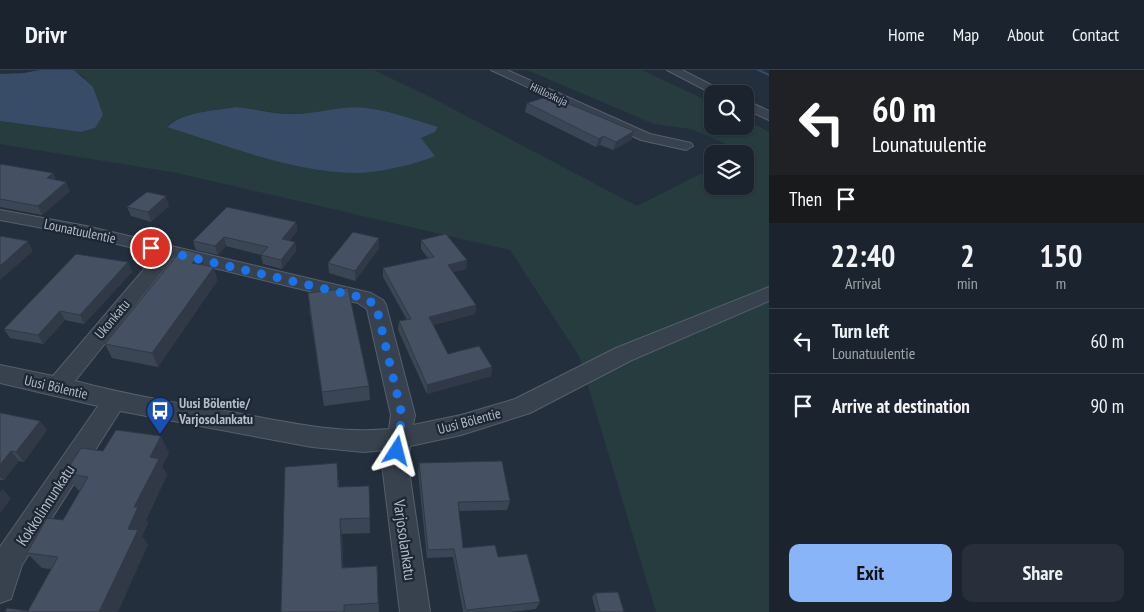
<!DOCTYPE html>
<meta charset="utf-8">
<style>
:root{--surface:#1b232e;--page:#282f3a;--text:#f1f3f6;--muted:#a0a4aa;--line:#39404a;--accent:#8ab4f8}
body{margin:0;font-family:"PT Sans Narrow",sans-serif;background:var(--page);color:var(--text);height:100vh;display:flex;flex-direction:column;font-size:19px;white-space:nowrap}
*{box-sizing:border-box;margin:0}
p{font-size:16px;color:var(--muted)}
.icon{flex:none;width:28px;height:28px;fill:none;stroke:currentColor;stroke-width:2;stroke-linecap:round;stroke-linejoin:round}
.map{position:relative;flex:1;overflow:hidden}
.side{display:flex;flex-direction:column;background:var(--surface);width:375px}
.side>*{flex:none}
.banner{background:#202124;color:#fff;overflow:hidden}
.buttons{position:absolute;left:704px;top:15px;display:grid;gap:10px}
.buttons a{display:grid;place-items:center;width:50px;height:50px;border-radius:10px;background:var(--surface);box-shadow:0 1px 4px #0004,0 0 0 1px var(--line);font-size:25px}
.pin{position:absolute;display:grid;place-items:center;width:42px;height:42px;color:#fff;margin:-21px;border:2px solid #fff;border-radius:50%;box-shadow:0 1px 5px #0007}
.me{position:absolute;width:55px;margin:-28px;rotate:9deg;stroke-linejoin:round;filter:drop-shadow(0 0 4px #0008)}
.turn{display:flex;align-items:center;gap:18px;height:105px;padding:0 20px;font-size:22px}
.turn .icon{width:65px;height:65px;stroke-width:2.5}
.turn b{display:block;font-size:35px;line-height:42px}
.then{display:flex;align-items:center;height:48px;padding:0 20px;background:#0003;gap:10px;font-size:19px}
.eta{display:flex;justify-content:space-evenly;align-items:center;height:85px;text-align:center}
.eta b{font-size:30px;font-weight:600;line-height:35px}
.action{display:flex;gap:10px;margin-top:auto;padding:10px 20px}
.action a{flex:1;height:58px;border-radius:10px;background:var(--accent);color:#111;font-size:20px;font-weight:600;line-height:58px;text-align:center}
.action a+a{background:var(--page);color:var(--text)}
ul{padding:0;list-style:none}
li{display:flex;align-items:center;gap:15px;height:65px;padding:0 20px;border-top:1px solid var(--line)}
li div{flex:1}
li b{display:block;font-size:19px}
li em{font-style:normal}
header{display:flex;align-items:center;gap:30px;box-sizing:border-box;height:70px;padding:0 25px;background:var(--surface);border-bottom:1px solid var(--line)}
header strong{font-size:24px}
nav{display:flex;gap:28px;margin-inline-start:auto;font-size:18px}
main{display:flex;flex:1;min-height:0}
.map>svg:first-child{display:block}
</style>
<header>
<strong>Drivr</strong>
<nav><a>Home</a><a>Map</a><a>About</a><a>Contact</a></nav>
</header>
<main>
<div class="map">
<svg width="769" height="542" viewBox="0 0 769 542">
<rect width="100%" height="100%" fill="#242f3e"/>
<!-- green -->
<path fill="#263c3f" fill-rule="evenodd" d="M 74,0 L 374,0 L 434,29 L 637,136 L 712,98 L 712,116 L 745,116 L 745,84 L 742,84 L 745,82 L 691,59 L 654,54 L 527,0 L 642,0 L 712,33 L 712,56 L 745,56 L 745,49 L 769,62 L 769,542 L 656,542 L 579,286 L 510,180 L 177,103 L 0,74 L 0,51 L 81,62 L 95,58 L 84,7 ZM 236,37 C 257,39 277,44 297,44 C 321,43 343,35 367,38 C 391,41 415,50 438,57 L 435,62 L 421,68 L 435,86 L 291,95 L 167,56 C 184,41 215,41 236,37 Z"/>
<!-- water -->
<path fill="#394c67" d="M 40,0 L 74,0 L 93,17 L 103,45 L 95,58 L 81,62 L 0,51 L 0,4 L 24,3 Z
M 236,37 C 257,39 277,45 298,44 C 321,43 343,35 367,38 C 391,41 415,50 438,57 L 435,62 L 421,68 L 435,86 C 417,94 377,103 357,103 C 292,102 228,76 167,57 C 184,41 215,41 236,37 Z"/>
<g fill="none" stroke-linecap="round" stroke-linejoin="round">
<!-- stream -->
<path fill="#394c67" fill-rule="evenodd" d="M 756,0 L 761,0 L 769,4 L 769,6 Z"/>
<defs>
<path id="minor" d="M 491,0 L 507,0 L 650,64 L 691,73 L 693,76 L 686,80 L 641,70 Z
M 667,0 L 682,0 L 729,24 L 713,24 Z
M 745,30 L 769,41 L 769,50 L 745,39 Z
M 0,140 L 86,156 L 371,223 L 383,230 L 386,235 L 415,345 L 413,355 L 461,345 L 515,329 L 616,278 L 769,217 L 769,231 L 632,290 L 530,343 L 461,365 L 410,376 L 408,394 L 430,542 L 400,542 L 382,394 L 385,380 L 364,382 L 312,377 L 120,341 L 22,495 L 11,529 L 0,533 L 0,477 L 98,336 L 0,313 L 0,295 L 53,306 L 157,184 L 86,166 L 0,150 ZM 173,188 L 358,233 L 367,239 L 391,345 L 389,359 C 338,364 287,352 237,343 C 182,334 128,325 75,311 Z"/>
</defs>
<!-- minor casing -->
<use href="#minor" stroke="#565f6c" stroke-width="2"/>
<!-- minor -->
<use href="#minor" fill="#38414e" fill-rule="evenodd"/>
</g>
<!-- wall -->
<path fill="#3b4654" d="M 527,33 L 634,61 L 631,70 L 613,80 L 600,75 L 596,77 L 525,42 Z
M 0,94 L 53,103 L 56,110 L 70,121 L 42,145 L 0,137 Z
M 169,136 L 151,152 L 131,146 L 127,137 Z
M 296,152 L 297,161 L 289,171 L 295,172 L 296,181 L 282,199 L 263,194 L 261,185 L 226,176 L 218,185 L 196,180 L 193,171 Z
M 379,168 L 379,178 L 355,211 L 329,203 L 328,193 Z
M 421,170 L 467,190 L 466,199 L 453,202 L 476,235 L 475,244 L 433,255 L 448,284 L 492,297 L 491,306 L 427,324 L 398,260 L 399,251 L 407,250 L 383,207 L 383,198 L 428,188 L 421,179 Z
M 201,184 L 205,195 L 214,197 L 217,211 L 158,297 L 112,288 L 105,274 Z
M 128,192 L 132,202 L 84,254 L 65,250 L 43,274 L 10,268 L 4,259 Z
M 309,237 L 369,316 L 370,330 L 324,336 Z
M 0,343 L 40,351 L 47,360 L 24,392 L 19,391 L 4,410 L 0,410 Z
M 103,381 L 169,383 L 162,396 L 167,405 L 146,450 L 148,453 L 142,466 L 148,475 L 28,541 L 51,499 L 42,498 L 27,483 L 63,450 L 81,420 L 78,420 L 65,403 Z
M 419,393 L 510,431 L 507,440 L 459,441 L 463,478 L 498,487 L 540,532 L 536,539 L 509,542 L 463,542 L 453,487 L 427,488 L 418,402 Z
M 339,409 L 339,417 L 369,416 L 370,463 L 342,464 L 343,498 L 377,496 L 379,542 L 281,542 Z
M 595,523 L 624,542 L 596,542 L 592,527 Z"/>
<!-- shaded-wall -->
<path fill="#303945" d="M 634,61 L 631,70 L 613,80 L 616,72 Z
M 603,66 L 600,75 L 596,77 L 599,69 Z
M 53,103 L 57,112 L 47,108 Z
M 66,112 L 70,121 L 42,145 L 38,136 Z
M 166,126 L 169,136 L 151,152 L 148,142 Z
M 296,152 L 297,161 L 283,178 L 282,169 Z
M 224,167 L 226,176 L 218,185 L 215,176 Z
M 379,168 L 379,178 L 355,211 L 355,201 Z
M 28,171 L 33,181 L 0,210 L 0,196 Z
M 295,172 L 296,181 L 282,199 L 281,190 Z
M 201,184 L 205,198 L 192,193 Z
M 467,190 L 466,199 L 447,204 L 448,195 Z
M 128,192 L 132,202 L 84,254 L 80,245 Z
M 214,197 L 217,211 L 158,297 L 152,283 Z
M 476,235 L 475,244 L 428,256 L 429,247 Z
M 60,241 L 65,250 L 43,274 L 38,265 Z
M 492,297 L 491,306 L 427,324 L 427,315 Z
M 40,351 L 47,360 L 24,392 L 16,382 Z
M 161,366 L 169,383 L 162,396 L 167,405 L 146,450 L 148,453 L 142,466 L 148,475 L 118,542 L 99,542 L 128,459 L 150,387 Z
M 11,381 L 19,391 L 4,410 L 0,407 L 0,395 Z
M 2,419 L 11,428 L 0,444 L 0,422 Z
M 340,449 L 342,464 L 344,512 L 342,498 Z"/>
<!-- building -->
<path fill="#455162" stroke="#303945" d="M 550,26 L 634,61 L 616,72 L 603,66 L 599,69 L 527,33 Z
M 0,94 L 53,103 L 47,108 L 66,112 L 38,136 L 0,129 Z
M 147,122 L 166,126 L 148,142 L 127,137 Z
M 227,137 L 296,152 L 282,169 L 295,172 L 281,190 L 261,185 L 268,177 L 224,167 L 215,176 L 193,171 Z
M 353,162 L 379,168 L 355,201 L 328,193 Z
M 446,164 L 467,190 L 448,195 L 476,235 L 429,247 L 448,284 L 479,276 L 492,297 L 427,315 L 399,251 L 411,249 L 383,198 L 434,187 L 421,170 Z
M 0,166 L 28,171 L 0,196 Z
M 182,179 L 201,184 L 192,193 L 214,197 L 152,283 L 105,274 Z
M 76,184 L 128,192 L 80,245 L 60,241 L 38,265 L 4,259 Z
M 348,218 L 369,316 L 322,322 L 308,223 Z
M 0,343 L 1,343 L 40,351 L 16,382 L 11,381 L 0,395 Z
M 116,360 L 161,366 L 150,387 L 159,389 L 134,437 L 138,437 L 128,459 L 138,460 L 99,542 L 5,542 L 7,538 L 28,541 L 58,487 L 27,483 L 47,448 L 63,450 L 88,407 L 65,403 L 81,378 L 103,381 Z
M 502,391 L 510,431 L 458,432 L 463,478 L 495,475 L 498,487 L 527,484 L 540,532 L 466,540 L 454,479 L 428,480 L 419,393 Z
M 337,393 L 338,417 L 369,416 L 370,448 L 340,449 L 342,498 L 377,496 L 378,533 L 344,535 L 344,542 L 281,542 L 285,397 Z
M 618,522 L 624,542 L 600,542 L 595,523 Z"/>
<g fill="none" stroke-linecap="round" stroke-linejoin="round">
<!-- route -->
<path stroke="#1a73e8" stroke-width="9" stroke-dasharray="0 16.2" d="M 151,178 L 364,228 L 376,235 L 402,345 L 397,381"/>
</g>
<!-- icons -->
<defs>
<symbol id="bus-pin" viewBox="-11 -11 22 30"><path d="M0 17L-7.5 6A9.5 9.5 0 1 1 7.5 6Z" fill="#1a4fb4" stroke="#1d2633"/><path d="M-5-6H5V4H4V6H2V4H-2V6H-4V4H-5ZM-3.5-4V0h7V-4ZM-3.5 1.2v1.5H-2V1.2ZM2 1.2v1.5H3.5V1.2Z" fill="#fff"/></symbol>
</defs>
<g fill-rule="evenodd">
<use href="#bus-pin" x="144" y="325" width="32" height="43"/>
</g>
<g text-anchor="middle" dominant-baseline="central" stroke-width="4.5" stroke-linejoin="round" paint-order="stroke">
<!-- far-street labels -->
<g font-size="11" fill="#b4bcc9" stroke="#1d2633">
<text transform="translate(549 24) rotate(25)">Hiilloskuja</text>
</g>
<!-- street labels -->
<g font-size="14" fill="#b4bcc9" stroke="#1d2633">
<text transform="translate(80 161) rotate(12)">Lounatuulentie</text>
<text transform="translate(112 249) rotate(-50)">Ukonkatu</text>
<text transform="translate(56 317) rotate(13)">Uusi Bölentie</text>
<text transform="translate(469 351) rotate(-15)">Uusi Bölentie</text>
</g>
<!-- poi labels -->
<g font-size="14" font-weight="bold" fill="#b4bcc9" stroke="#1d2633" text-anchor="start">
<text x="179" y="333">Uusi Bölentie/<tspan x="179" dy="16">Varjosolankatu</tspan></text>
</g>
<!-- near-street labels -->
<g font-size="16" fill="#b4bcc9" stroke="#1d2633">
<text transform="translate(45 435) rotate(-57)">Kokkolinnunkatu</text>
<text transform="translate(405 470) rotate(82)">Varjosolankatu</text>
</g>
</g>
</svg>
<div class="buttons">
<a><svg class="icon" aria-label="search" viewBox="0 0 24 24"><circle cx="10" cy="10" r="6"/><path d="M15 15l6 6"/></svg></a>
<a><svg class="icon" aria-label="layers" viewBox="0 0 24 24"><path d="M12 4l9 5-9 5-9-5zM3 14l9 5 9-5"/></svg></a>
</div>
<div class="pin" style="left:151px;top:178px;background:#d93025"><svg class="icon" aria-label="arrive" viewBox="0 0 24 24"><path d="M6 21V4h12l-3 4 3 4H6"/></svg></div>
<svg class="me" style="left:397px;top:381px" viewBox="-20 -20 40 40"><path d="M0-17L14 15 0 8-14 15z" fill="#1a73e8" stroke="#fff" stroke-width="4"/></svg>
</div>
<section class="side">
<div class="banner">
<div class="turn"><svg class="icon" aria-label="left" viewBox="0 0 24 24"><path d="M17 20v-9H6M10 6l-5 5 5 5"/></svg><div><b>60 m</b>Lounatuulentie</div></div>
<div class="then">Then<svg class="icon" aria-label="arrive" viewBox="0 0 24 24"><path d="M6 21V4h12l-3 4 3 4H6"/></svg></div>
</div>
<div class="eta">
<div><b>22:40</b><p>Arrival</p></div>
<div><b>2</b><p>min</p></div>
<div><b>150</b><p>m</p></div>
</div>
<ul>
<li><svg class="icon" aria-label="left" viewBox="0 0 24 24"><path d="M17 20v-9H6M10 6l-5 5 5 5"/></svg><div><b>Turn left</b><p>Lounatuulentie</p></div><em>60 m</em></li>
<li><svg class="icon" aria-label="arrive" viewBox="0 0 24 24"><path d="M6 21V4h12l-3 4 3 4H6"/></svg><div><b>Arrive at destination</b></div><em>90 m</em></li>
</ul>
<div class="action"><a>Exit</a><a>Share</a></div>
</section>
</main>
